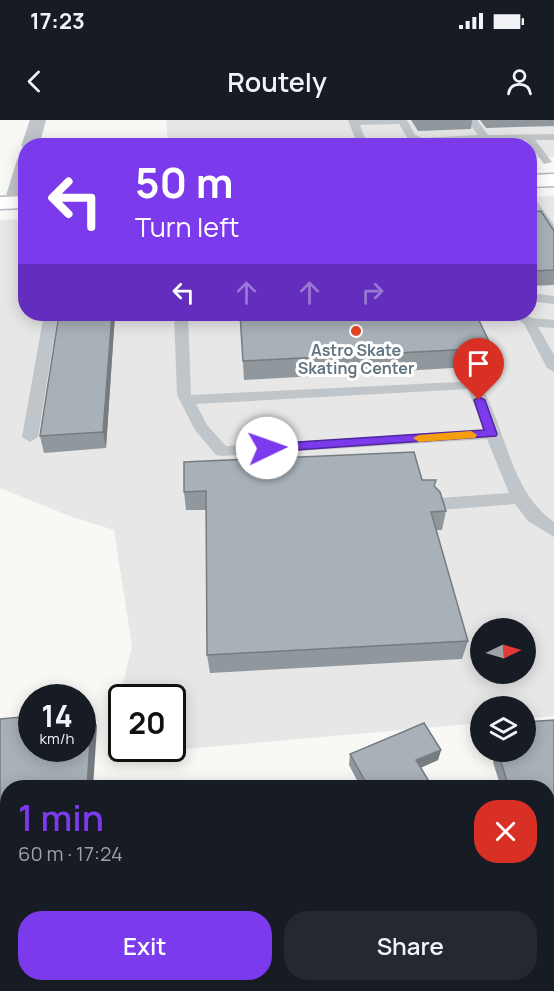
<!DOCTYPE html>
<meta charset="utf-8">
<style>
:root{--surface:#171b24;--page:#242831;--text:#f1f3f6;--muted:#9ea1a6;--accent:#7c3aed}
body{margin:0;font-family:Manrope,sans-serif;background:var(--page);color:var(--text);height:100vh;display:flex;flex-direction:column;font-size:22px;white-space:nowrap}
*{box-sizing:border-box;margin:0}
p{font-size:20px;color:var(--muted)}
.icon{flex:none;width:33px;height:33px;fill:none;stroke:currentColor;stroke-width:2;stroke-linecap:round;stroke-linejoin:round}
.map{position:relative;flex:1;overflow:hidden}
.side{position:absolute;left:0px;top:660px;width:555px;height:212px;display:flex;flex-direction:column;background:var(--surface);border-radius:24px 24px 0 0;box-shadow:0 3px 15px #0003}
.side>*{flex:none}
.guide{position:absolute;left:18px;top:18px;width:519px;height:183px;border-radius:24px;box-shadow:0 3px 15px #0003;background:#7c3aed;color:#fff;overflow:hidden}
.needle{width:39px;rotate:85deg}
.buttons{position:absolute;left:470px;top:498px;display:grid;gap:12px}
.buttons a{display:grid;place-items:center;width:66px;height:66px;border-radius:50%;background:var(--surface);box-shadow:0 3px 15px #0003;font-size:30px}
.speed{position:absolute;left:18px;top:564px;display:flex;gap:12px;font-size:30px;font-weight:700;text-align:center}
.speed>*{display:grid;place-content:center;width:78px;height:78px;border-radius:50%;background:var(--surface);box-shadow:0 3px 15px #0003;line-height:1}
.speed small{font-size:15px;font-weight:400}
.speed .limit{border:3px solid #111;border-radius:9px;background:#fff;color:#111}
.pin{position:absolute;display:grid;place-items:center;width:51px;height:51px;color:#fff;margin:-62px -26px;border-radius:50% 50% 50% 0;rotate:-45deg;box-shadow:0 0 6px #0007}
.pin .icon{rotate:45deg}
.me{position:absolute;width:66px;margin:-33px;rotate:87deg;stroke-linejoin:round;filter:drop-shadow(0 0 4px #0008)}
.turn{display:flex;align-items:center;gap:21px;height:126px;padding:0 18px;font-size:27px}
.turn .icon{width:78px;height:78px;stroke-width:2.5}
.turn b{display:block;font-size:42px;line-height:51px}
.lanes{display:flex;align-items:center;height:57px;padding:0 18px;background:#0003;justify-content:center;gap:30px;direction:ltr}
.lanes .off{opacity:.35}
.round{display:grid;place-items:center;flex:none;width:63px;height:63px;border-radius:24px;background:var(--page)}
.summary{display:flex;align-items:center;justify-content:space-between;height:102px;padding:0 18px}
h1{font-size:36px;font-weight:600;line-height:45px;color:var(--accent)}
.primary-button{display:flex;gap:12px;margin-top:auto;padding:12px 18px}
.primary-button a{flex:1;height:69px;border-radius:24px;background:var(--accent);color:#fff;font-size:24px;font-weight:600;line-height:69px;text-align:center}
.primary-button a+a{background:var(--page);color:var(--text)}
.status{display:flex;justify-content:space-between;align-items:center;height:42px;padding:0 30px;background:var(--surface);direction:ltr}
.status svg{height:16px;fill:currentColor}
header{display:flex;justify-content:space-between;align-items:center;height:78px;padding:0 18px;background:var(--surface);font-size:27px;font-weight:600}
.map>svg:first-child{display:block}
</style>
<div class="status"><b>17:23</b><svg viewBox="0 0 49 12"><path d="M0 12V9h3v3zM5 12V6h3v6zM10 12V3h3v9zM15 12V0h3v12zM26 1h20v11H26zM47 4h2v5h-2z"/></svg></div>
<header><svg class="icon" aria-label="back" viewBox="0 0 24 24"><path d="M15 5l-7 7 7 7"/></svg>Routely<svg class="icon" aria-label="person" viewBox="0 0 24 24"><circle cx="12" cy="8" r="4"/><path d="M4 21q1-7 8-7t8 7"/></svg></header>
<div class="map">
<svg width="554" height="871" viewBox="0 0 554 871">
<rect width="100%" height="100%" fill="#f8f8f5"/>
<!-- built -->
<path fill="#e6e7e6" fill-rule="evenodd" d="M 166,0 L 554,0 L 554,37 L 530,38 L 530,26 L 168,25 Z
M 554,76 L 554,596 L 525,599 L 525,586 L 480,586 L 480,603 L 106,636 L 132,526 L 114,410 L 72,397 L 0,368 L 0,100 L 25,99 L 26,194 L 530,194 L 530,77 ZM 480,508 L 525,508 L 525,554 L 480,554 ZM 122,578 L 172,578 L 172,628 L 122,628 Z"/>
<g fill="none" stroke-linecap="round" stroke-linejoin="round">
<defs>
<path id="primary" d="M 554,54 L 554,66 L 530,67 L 530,55 Z
M 26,76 L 26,88 L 0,89 L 0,77 Z"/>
</defs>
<!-- primary casing -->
<use href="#primary" stroke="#b4b9bd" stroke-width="3"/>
<!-- service -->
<path fill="#c0c5c9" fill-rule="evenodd" d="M 348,0 L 407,0 L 415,15 L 423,18 L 478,15 L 467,0 L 477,0 L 488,15 L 554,14 L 554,20 L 535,20 L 552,42 L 544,44 L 526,20 L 422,24 L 408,19 L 399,4 L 360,5 L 368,26 L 358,26 Z
M 530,76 L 534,77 L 554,105 L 554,116 L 550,115 L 530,86 Z
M 530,173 L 554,176 L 554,184 L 530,181 Z
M 44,194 L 58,194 L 38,317 L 30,322 L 22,317 Z
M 174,194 L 188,194 L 191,275 L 478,261 C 507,306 508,370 554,402 L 554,417 L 528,401 L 515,384 L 440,390 L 434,388 L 432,384 L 434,380 L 440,378 L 509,373 L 487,319 L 222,336 L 216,335 L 195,310 L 177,275 ZM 468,269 L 484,310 L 226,326 L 207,305 L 196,284 Z
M 509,194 L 524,194 L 532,198 L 554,200 L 554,208 L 538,207 L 554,235 L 554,252 L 547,248 L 524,204 Z"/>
<!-- minor -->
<path fill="#c0c5c9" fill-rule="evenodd" d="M 30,0 L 46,0 L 39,26 L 26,26 L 26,30 L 21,26 Z
M 26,35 L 24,82 L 21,86 L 7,86 L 4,82 L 17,40 L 20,36 Z
M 554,778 L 554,824 L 548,825 L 548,779 Z
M 417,864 L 467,864 L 466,871 L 416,871 Z"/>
<!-- primary -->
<use href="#primary" fill="#fff" fill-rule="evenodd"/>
</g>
<!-- wall -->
<path fill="#90989d" d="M 411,0 L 472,0 L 471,9 L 418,11 Z
M 480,0 L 554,0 L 554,6 L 486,8 Z
M 530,92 L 554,111 L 554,165 L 530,166 Z
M 115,194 L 106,328 L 44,333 L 40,316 Z
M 240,194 L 492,228 L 488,246 L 244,260 Z
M 422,360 L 435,367 L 446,391 L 442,410 L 436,410 L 468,521 L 462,539 L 210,553 L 207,535 L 206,390 L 186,390 L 184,372 Z
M 0,599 L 97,606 L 8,668 L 8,734 L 0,735 Z
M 554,600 L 554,700 L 548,701 L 548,668 L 501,668 L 493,642 L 498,632 L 525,632 L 525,602 Z
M 441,630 L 438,640 L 421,647 L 433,668 L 361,668 L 349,645 L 350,634 Z"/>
<!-- shaded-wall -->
<path fill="#767c80" d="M 112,194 L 115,194 L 106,328 L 103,312 Z
M 92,591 L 97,606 L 93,668 L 87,668 Z
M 441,630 L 438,640 L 414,651 L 416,640 Z"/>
<!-- building -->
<path fill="#a8b1b7" stroke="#767c80" stroke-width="1.5" d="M 541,91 L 554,111 L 554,150 L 530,151 L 530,92 Z
M 59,194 L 112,194 L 103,312 L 40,316 Z
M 240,194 L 476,194 L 492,228 L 243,241 Z
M 414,332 L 422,360 L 436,360 L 434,366 L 440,372 L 446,391 L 431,392 L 468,521 L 207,535 L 206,371 L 184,372 L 184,342 Z
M 92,591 L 87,668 L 8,668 L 8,721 L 0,722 L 0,599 L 32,596 L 32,628 L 82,628 L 82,592 Z
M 554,600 L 554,691 L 548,691 L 548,668 L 509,668 L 498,632 L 525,632 L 525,630 L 528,630 L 525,621 L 525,602 Z
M 424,603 L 441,630 L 416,640 L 433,668 L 369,668 L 350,634 Z"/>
<!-- route -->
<path fill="#7c3aed" stroke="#51269a" stroke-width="1.5" d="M 479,277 L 485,280 L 497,314 L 496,316 L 267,332 L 261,328 L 267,324 L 484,310 L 474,280 Z"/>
<!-- slow -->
<path fill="#f59e0b" d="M 471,311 L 477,315 L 475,318 L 419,322 L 413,318 L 419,315 Z"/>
<!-- markers -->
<circle fill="#e84725" stroke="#fff" stroke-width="2" cx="356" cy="211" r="6"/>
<g text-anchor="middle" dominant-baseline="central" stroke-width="6" stroke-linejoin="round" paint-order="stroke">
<!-- far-poi labels -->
<g font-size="16" font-weight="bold" fill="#627581" stroke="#fff">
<text x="356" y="230">Astro Skate<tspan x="356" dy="18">Skating Center</tspan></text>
</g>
</g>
</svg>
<div class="buttons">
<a><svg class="needle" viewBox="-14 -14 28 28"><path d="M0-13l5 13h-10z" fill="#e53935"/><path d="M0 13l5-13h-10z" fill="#9ea1a6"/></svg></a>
<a><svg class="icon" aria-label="layers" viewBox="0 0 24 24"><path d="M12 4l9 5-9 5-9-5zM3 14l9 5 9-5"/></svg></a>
</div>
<div class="speed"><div>14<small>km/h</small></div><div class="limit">20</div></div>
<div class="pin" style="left:479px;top:280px;background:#d93025"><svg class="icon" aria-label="arrive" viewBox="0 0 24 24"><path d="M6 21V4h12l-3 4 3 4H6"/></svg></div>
<svg class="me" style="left:267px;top:328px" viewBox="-20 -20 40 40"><circle r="19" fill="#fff"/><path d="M0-13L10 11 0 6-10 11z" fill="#7c3aed"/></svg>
<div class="guide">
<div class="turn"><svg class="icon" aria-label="left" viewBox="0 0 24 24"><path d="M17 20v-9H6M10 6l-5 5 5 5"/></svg><div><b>50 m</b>Turn left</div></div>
<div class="lanes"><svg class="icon" aria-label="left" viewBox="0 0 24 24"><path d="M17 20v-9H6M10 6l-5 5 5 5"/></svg><svg class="icon off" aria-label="ahead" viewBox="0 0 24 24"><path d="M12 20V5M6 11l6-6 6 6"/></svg><svg class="icon off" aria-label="ahead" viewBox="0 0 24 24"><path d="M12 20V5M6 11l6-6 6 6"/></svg><svg class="icon off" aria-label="right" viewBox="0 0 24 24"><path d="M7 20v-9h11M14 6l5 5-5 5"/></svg></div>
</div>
<section class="side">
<div class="summary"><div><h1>1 min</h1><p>60 m · 17:24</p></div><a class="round" style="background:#d93025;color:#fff"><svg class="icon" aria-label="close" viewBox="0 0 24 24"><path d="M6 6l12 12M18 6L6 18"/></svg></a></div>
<div class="primary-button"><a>Exit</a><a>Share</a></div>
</section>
</div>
